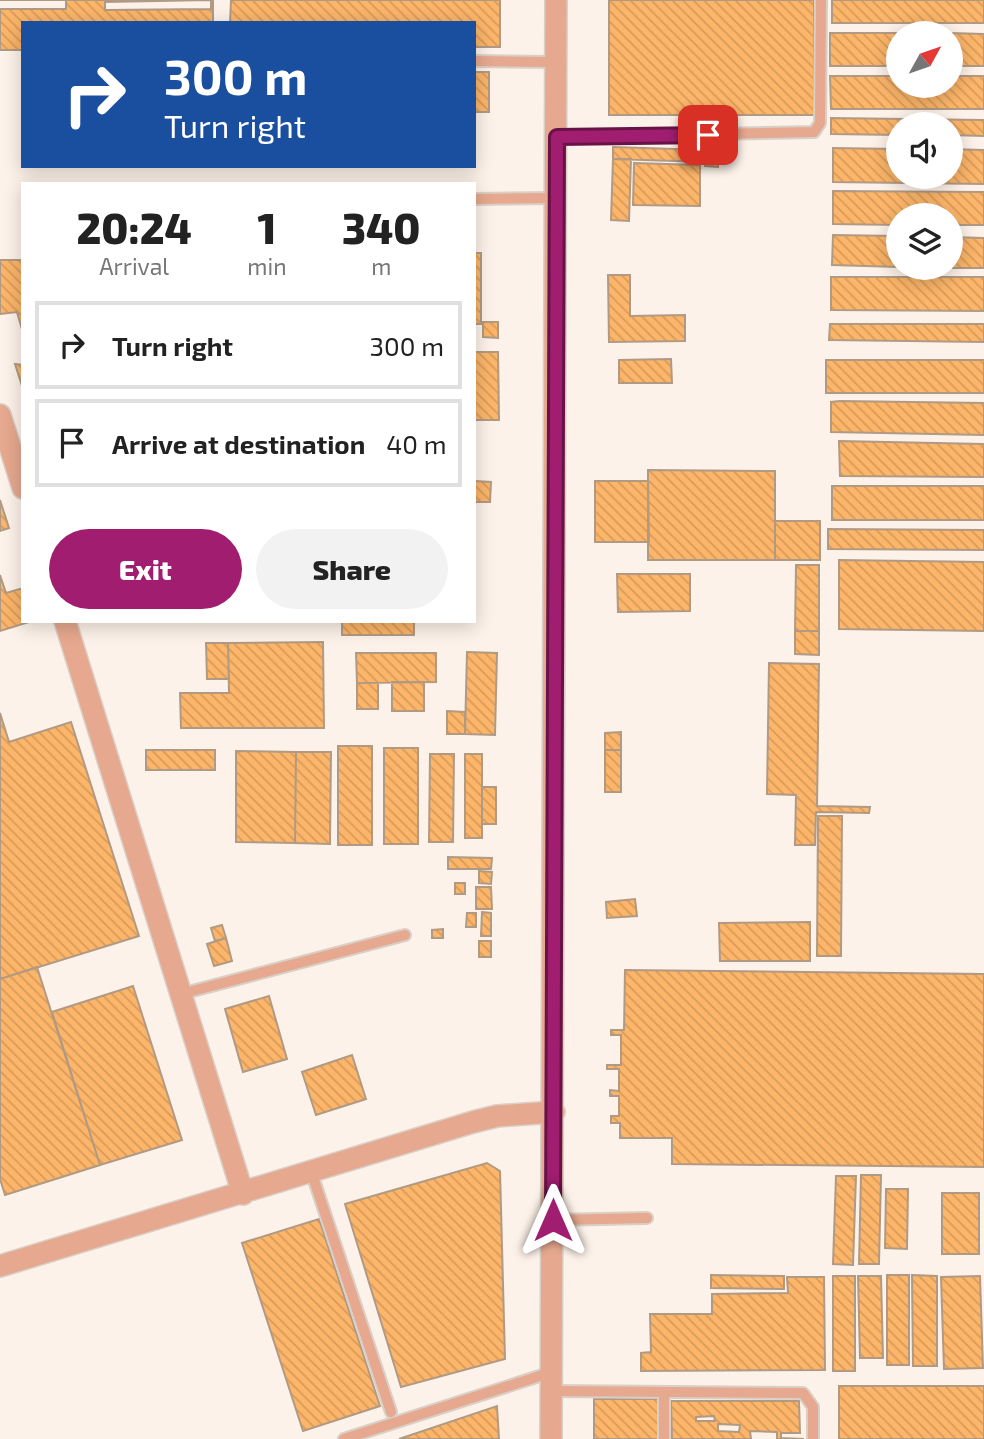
<!DOCTYPE html>
<style>
:root{--surface:#fff;--page:#f2f2f2;--text:#222;--muted:#767676;--line:#e0e0e0;--accent:#a01d6f}
body{margin:0;font-family:"Exo 2",sans-serif;background:var(--page);color:var(--text);height:100vh;display:flex;flex-direction:column;font-size:26px;white-space:nowrap}
*{box-sizing:border-box;margin:0}
p{font-size:23px;color:var(--muted)}
.icon{flex:none;width:38px;height:38px;fill:none;stroke:currentColor;stroke-width:2;stroke-linecap:round;stroke-linejoin:round}
.map{position:relative;flex:1;overflow:hidden}
.side{position:absolute;left:21px;top:182px;width:455px;height:441px;display:flex;flex-direction:column;background:var(--surface);border-radius:0px;box-shadow:0 4px 18px #0003}
.side>*{flex:none}
.banner{position:absolute;left:21px;top:21px;width:455px;height:147px;border-radius:0px;box-shadow:0 4px 18px #0003;background:#1a4fa0;color:#fff;overflow:hidden}
.needle{width:46px;rotate:50deg}
.buttons{position:absolute;left:886px;top:21px;display:grid;gap:14px}
.buttons a{display:grid;place-items:center;width:77px;height:77px;border-radius:50%;background:var(--surface);box-shadow:0 4px 18px #0003;font-size:35px}
.pin{position:absolute;display:grid;place-items:center;width:60px;height:60px;color:#fff;margin:-30px;border-radius:14px;box-shadow:0 4px 10px #0006}
.me{position:absolute;width:77px;margin:-38px;rotate:0deg;stroke-linejoin:round;filter:drop-shadow(0 0 5px #0008)}
.turn{display:flex;align-items:center;gap:24px;height:147px;padding:0 28px;font-size:32px}
.turn .icon{width:91px;height:91px;stroke-width:2.5}
.turn b{display:block;font-size:49px;line-height:60px}
.eta{display:flex;justify-content:space-evenly;align-items:center;height:119px;text-align:center}
.eta b{font-size:42px;font-weight:800;line-height:49px}
.primary-button{display:flex;gap:14px;margin-top:auto;padding:14px 28px}
.primary-button a{flex:1;height:80px;border-radius:42px;background:var(--accent);color:#fff;font-size:28px;font-weight:800;line-height:80px;text-align:center}
.primary-button a+a{background:var(--page);color:var(--text)}
ul{padding:0;list-style:none}
li{display:flex;align-items:center;gap:21px;height:88px;margin:0 14px 10px;padding:0 14px;border:4px solid var(--line);border-radius:0px}
li div{flex:1}
li b{display:block;font-size:26px}
li em{font-style:normal}
.map>svg:first-child{display:block}
</style>
<div class="map">
<svg width="984" height="1439" viewBox="0 0 984 1439">
<defs>
<pattern id="building-back-hatch" width="6" height="6" patternUnits="userSpaceOnUse" patternTransform="scale(1.75)"><rect width="6" height="6" fill="#fcb569"/><path d="M-1 5l2 2M0 0l6 6M5-1l2 2" fill="none" stroke="#d89b5a"/></pattern>
</defs>
<rect width="100%" height="100%" fill="#fdf2e9"/>
<!-- building -->
<path fill="url(#building-back-hatch)" stroke="#b19a84" stroke-width="2" fill-rule="evenodd" d="M 0,0 L 213,0 L 213,23 L 23,23 L 23,50 L 0,50 L 0,9 L 66,9 L 66,0 ZM 211,0 L 211,9 L 105,10 L 105,2 Z
M 231,0 L 500,0 L 500,47 L 474,47 L 474,23 L 230,23 Z
M 609,0 L 814,0 L 814,115 L 609,115 Z
M 832,0 L 984,0 L 984,23 L 832,23 Z
M 830,33 L 926,33 L 898,33 L 898,66 L 830,66 Z
M 950,33 L 984,34 L 984,66 L 950,66 Z
M 474,72 L 489,72 L 489,112 L 474,112 Z
M 830,76 L 898,76 L 898,86 L 950,86 L 950,76 L 984,76 L 984,109 L 831,109 Z
M 831,118 L 984,120 L 984,136 L 950,135 L 950,124 L 898,124 L 898,135 L 831,134 Z
M 706,146 L 718,147 L 718,167 L 705,166 Z
M 613,147 L 706,150 L 705,162 L 613,159 Z
M 833,148 L 898,149 L 898,177 L 950,177 L 950,149 L 984,150 L 984,184 L 833,182 Z
M 613,159 L 631,159 L 629,221 L 611,220 Z
M 634,163 L 700,165 L 700,206 L 633,205 Z
M 833,191 L 984,192 L 984,225 L 950,225 L 950,215 L 898,215 L 898,225 L 833,224 Z
M 833,235 L 898,236 L 898,267 L 832,265 Z
M 950,237 L 984,238 L 984,268 L 950,268 Z
M 474,253 L 481,253 L 481,324 L 474,324 Z
M 0,260 L 23,260 L 23,333 L 17,312 L 0,314 Z
M 608,275 L 630,275 L 630,316 L 685,315 L 685,341 L 609,342 Z
M 831,277 L 984,277 L 984,311 L 831,310 Z
M 483,322 L 498,322 L 498,338 L 483,337 Z
M 830,324 L 984,324 L 984,342 L 829,340 Z
M 474,352 L 498,352 L 499,420 L 474,420 Z
M 671,359 L 672,383 L 619,383 L 619,360 Z
M 826,360 L 984,360 L 984,393 L 826,393 Z
M 15,364 L 23,365 L 23,389 Z
M 840,401 L 984,403 L 984,435 L 831,432 L 831,402 Z
M 839,441 L 984,444 L 984,477 L 840,476 Z
M 648,470 L 775,471 L 775,560 L 648,560 Z
M 475,481 L 491,482 L 490,502 L 474,502 Z
M 595,481 L 648,481 L 649,542 L 595,542 Z
M 832,486 L 984,486 L 984,520 L 832,520 Z
M 0,500 L 9,528 L 0,531 Z
M 775,521 L 820,521 L 820,560 L 775,560 Z
M 828,529 L 984,530 L 984,550 L 828,549 Z
M 839,560 L 984,562 L 984,631 L 839,629 Z
M 796,565 L 819,565 L 819,631 L 795,631 Z
M 617,574 L 690,574 L 690,611 L 618,612 Z
M 0,575 L 6,593 L 23,588 L 23,621 L 32,621 L 0,631 Z
M 342,621 L 414,621 L 414,635 L 342,635 Z
M 795,631 L 819,631 L 819,655 L 795,654 Z
M 323,642 L 324,728 L 181,728 L 180,693 L 229,693 L 228,643 Z
M 206,643 L 228,643 L 229,679 L 207,679 Z
M 467,652 L 497,653 L 495,735 L 465,734 Z
M 356,653 L 436,653 L 436,682 L 357,683 Z
M 769,663 L 819,664 L 817,806 L 870,807 L 869,813 L 816,812 L 815,845 L 795,845 L 796,795 L 767,794 Z
M 392,682 L 424,682 L 424,711 L 392,711 Z
M 357,683 L 378,683 L 378,709 L 357,709 Z
M 447,711 L 465,712 L 465,734 L 447,734 Z
M 0,713 L 9,742 L 71,722 L 139,936 L 0,979 Z
M 621,732 L 621,750 L 605,750 L 605,733 Z
M 338,746 L 372,746 L 372,845 L 338,845 Z
M 384,748 L 418,748 L 418,844 L 384,844 Z
M 146,750 L 215,750 L 215,770 L 146,770 Z
M 605,750 L 621,750 L 621,792 L 605,792 Z
M 236,751 L 296,752 L 295,843 L 236,842 Z
M 296,752 L 331,752 L 330,844 L 295,843 Z
M 430,754 L 454,754 L 453,842 L 429,842 Z
M 465,754 L 482,754 L 482,838 L 465,838 Z
M 482,787 L 496,787 L 496,824 L 482,824 Z
M 818,816 L 842,816 L 841,956 L 817,956 Z
M 448,857 L 492,858 L 491,869 L 448,869 Z
M 479,871 L 492,872 L 491,884 L 479,883 Z
M 455,883 L 465,883 L 465,894 L 455,894 Z
M 476,887 L 491,887 L 492,909 L 476,909 Z
M 635,899 L 637,916 L 607,918 L 606,902 Z
M 482,912 L 491,913 L 491,936 L 481,936 Z
M 467,913 L 476,913 L 476,927 L 466,927 Z
M 810,922 L 810,961 L 720,961 L 719,923 Z
M 222,925 L 226,938 L 215,941 L 211,928 Z
M 443,929 L 443,938 L 432,938 L 432,930 Z
M 226,938 L 232,961 L 214,966 L 207,944 Z
M 479,941 L 491,941 L 491,957 L 479,957 Z
M 37,967 L 100,1165 L 5,1195 L 0,1179 L 0,979 Z
M 625,970 L 984,974 L 984,1167 L 672,1164 L 672,1138 L 620,1138 L 620,1123 L 611,1123 L 611,1116 L 619,1116 L 619,1096 L 610,1096 L 610,1090 L 619,1091 L 619,1069 L 607,1069 L 607,1065 L 621,1065 L 621,1035 L 611,1035 L 611,1030 L 624,1030 Z
M 133,986 L 182,1140 L 100,1165 L 52,1012 Z
M 269,996 L 287,1059 L 243,1072 L 225,1009 Z
M 352,1055 L 366,1099 L 316,1115 L 302,1072 Z
M 487,1163 L 500,1171 L 505,1359 L 401,1387 L 345,1204 Z
M 861,1175 L 881,1175 L 879,1264 L 859,1264 Z
M 836,1176 L 856,1176 L 853,1265 L 833,1264 Z
M 886,1189 L 908,1189 L 907,1249 L 885,1248 Z
M 942,1193 L 979,1193 L 979,1254 L 942,1254 Z
M 319,1219 L 380,1406 L 303,1431 L 242,1243 Z
M 711,1275 L 784,1276 L 784,1289 L 711,1288 Z
M 887,1275 L 909,1275 L 909,1365 L 887,1365 Z
M 912,1275 L 937,1276 L 937,1366 L 913,1366 Z
M 833,1276 L 855,1276 L 855,1371 L 833,1371 Z
M 858,1276 L 881,1276 L 883,1358 L 860,1358 Z
M 980,1276 L 983,1368 L 944,1369 L 941,1277 Z
M 787,1277 L 824,1277 L 825,1370 L 641,1371 L 641,1353 L 651,1352 L 650,1314 L 712,1314 L 712,1294 L 788,1293 Z
M 839,1386 L 984,1386 L 984,1439 L 839,1439 Z
M 594,1399 L 659,1399 L 659,1439 L 594,1439 Z
M 671,1401 L 799,1401 L 800,1433 L 781,1433 L 781,1438 L 804,1439 L 777,1439 L 777,1432 L 750,1431 L 751,1439 L 672,1439 ZM 714,1416 L 715,1421 L 696,1421 L 696,1417 ZM 718,1424 L 740,1425 L 739,1432 L 718,1431 Z
M 497,1406 L 499,1439 L 399,1439 Z"/>
<g fill="none" stroke-linecap="round" stroke-linejoin="round">
<defs>
<path id="lane" d="M 474,61 L 555,62
M 557,137 L 814,132 L 820,123 L 821,0
M 474,199 L 556,198
M 181,994 L 405,935
M 311,1171 L 391,1412
M 553,1220 L 647,1218
M 552,1391 L 803,1393 L 813,1407 L 813,1439
M 344,1439 L 552,1372
M 664,1439 L 664,1393"/>
<path id="street" d="M 0,415 L 23,488
M 65,621 L 243,1194
M 0,1266 L 473,1122 L 497,1116 L 554,1112
M 551,1439 L 556,0"/>
</defs>
<!-- lane casing -->
<use href="#lane" stroke="#dacfc6" stroke-width="14"/>
<!-- street casing -->
<use href="#street" stroke="#dacfc6" stroke-width="24"/>
<!-- lane -->
<use href="#lane" stroke="#e6a88e" stroke-width="10"/>
<!-- street -->
<use href="#street" stroke="#e6a88e" stroke-width="21"/>
</g>
<g fill="none" stroke-linecap="round" stroke-linejoin="round">
<defs>
<path id="route" d="M 553,1220 L 557,137 L 708,135"/>
</defs>
<!-- route casing -->
<use href="#route" stroke="#681348" stroke-width="18"/>
<!-- route -->
<use href="#route" stroke="#a01d6f" stroke-width="12"/>
</g>
</svg>
<div class="buttons">
<a><svg class="needle" viewBox="-14 -14 28 28"><path d="M0-13l5 13h-10z" fill="#e53935"/><path d="M0 13l5-13h-10z" fill="#767676"/></svg></a>
<a><svg class="icon" aria-label="sound" viewBox="0 0 24 24"><path d="M4 9h4l5-4v14l-5-4H4zM17 9q2 3 0 6"/></svg></a>
<a><svg class="icon" aria-label="layers" viewBox="0 0 24 24"><path d="M12 4l9 5-9 5-9-5zM3 14l9 5 9-5"/></svg></a>
</div>
<div class="pin" style="left:708px;top:135px;background:#d93025"><svg class="icon" aria-label="arrive" viewBox="0 0 24 24"><path d="M6 21V4h12l-3 4 3 4H6"/></svg></div>
<svg class="me" style="left:553px;top:1220px" viewBox="-20 -20 40 40"><path d="M0-17L14 15 0 8-14 15z" fill="#a01d6f" stroke="#fff" stroke-width="4"/></svg>
<div class="banner">
<div class="turn"><svg class="icon" aria-label="right" viewBox="0 0 24 24"><path d="M7 20v-9h11M14 6l5 5-5 5"/></svg><div><b>300 m</b>Turn right</div></div>
</div>
<section class="side">
<div class="eta">
<div><b>20:24</b><p>Arrival</p></div>
<div><b>1</b><p>min</p></div>
<div><b>340</b><p>m</p></div>
</div>
<ul>
<li><svg class="icon" aria-label="right" viewBox="0 0 24 24"><path d="M7 20v-9h11M14 6l5 5-5 5"/></svg><div><b>Turn right</b></div><em>300 m</em></li>
<li><svg class="icon" aria-label="arrive" viewBox="0 0 24 24"><path d="M6 21V4h12l-3 4 3 4H6"/></svg><div><b>Arrive at destination</b></div><em>40 m</em></li>
</ul>
<div class="primary-button"><a>Exit</a><a>Share</a></div>
</section>
</div>
